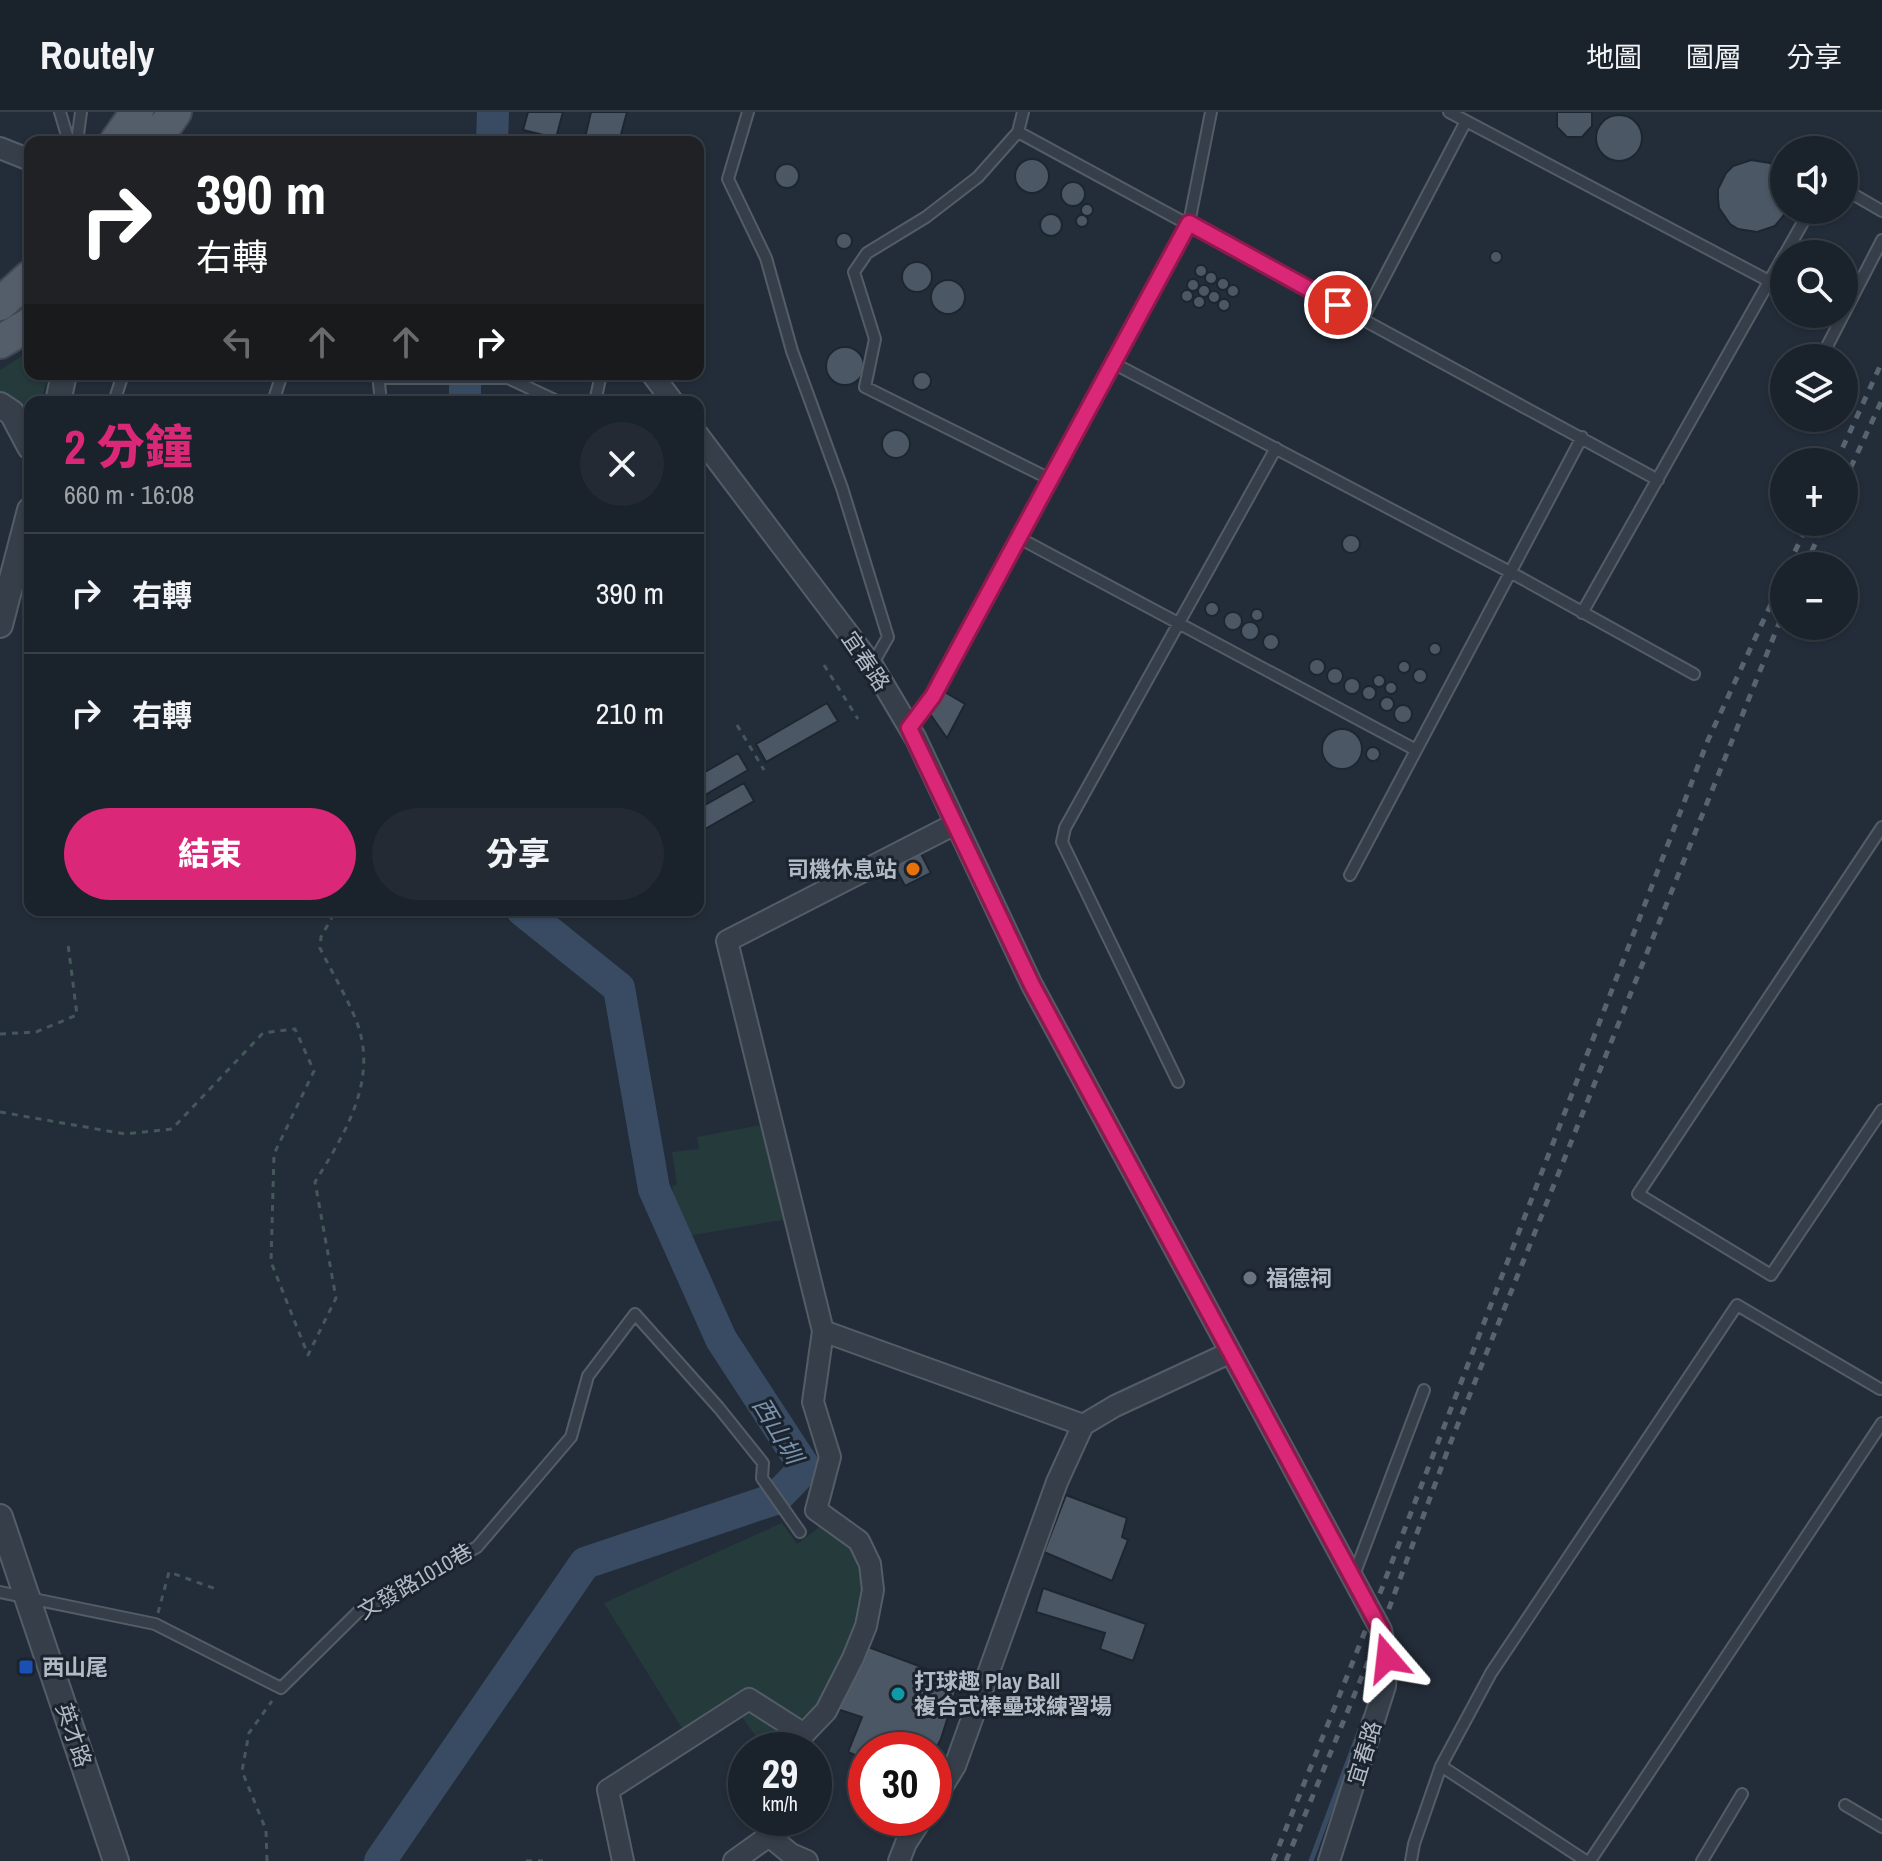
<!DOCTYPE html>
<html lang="zh-TW">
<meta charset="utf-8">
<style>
:root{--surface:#1a222b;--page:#232a33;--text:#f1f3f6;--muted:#9fa4a9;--line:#383f47;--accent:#db2777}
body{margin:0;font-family:"Archivo Narrow","Noto Sans TC",sans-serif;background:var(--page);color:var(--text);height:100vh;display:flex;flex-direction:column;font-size:30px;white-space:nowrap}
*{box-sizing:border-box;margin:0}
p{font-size:26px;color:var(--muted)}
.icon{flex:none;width:44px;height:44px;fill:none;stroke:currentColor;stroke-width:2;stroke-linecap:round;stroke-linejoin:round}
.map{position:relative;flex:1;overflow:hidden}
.side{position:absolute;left:24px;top:284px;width:680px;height:520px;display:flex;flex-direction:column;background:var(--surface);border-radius:16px;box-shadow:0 2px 6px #0004,0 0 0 2px var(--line)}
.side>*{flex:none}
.banner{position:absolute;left:24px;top:24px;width:680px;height:244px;border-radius:16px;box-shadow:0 2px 6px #0004,0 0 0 2px var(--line);background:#202124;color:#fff;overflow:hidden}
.buttons{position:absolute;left:1770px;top:24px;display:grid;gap:16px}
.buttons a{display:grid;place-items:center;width:88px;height:88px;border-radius:50%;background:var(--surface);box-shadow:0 2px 6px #0004,0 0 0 2px var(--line);font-size:40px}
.speed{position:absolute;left:728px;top:1620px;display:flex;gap:16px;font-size:40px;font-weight:700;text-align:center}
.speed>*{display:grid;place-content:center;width:104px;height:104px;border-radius:50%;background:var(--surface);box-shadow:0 2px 6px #0004,0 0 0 2px var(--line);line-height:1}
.speed small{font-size:20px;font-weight:400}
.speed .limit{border:12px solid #d22;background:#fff;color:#111}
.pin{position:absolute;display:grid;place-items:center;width:68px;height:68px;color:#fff;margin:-34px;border:4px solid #fff;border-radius:50%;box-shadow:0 2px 8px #0007}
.me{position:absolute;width:88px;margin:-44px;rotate:343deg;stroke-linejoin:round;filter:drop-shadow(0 0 6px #0008)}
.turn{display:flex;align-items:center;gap:28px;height:168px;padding:0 40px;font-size:36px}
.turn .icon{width:104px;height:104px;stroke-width:2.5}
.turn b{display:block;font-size:56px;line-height:68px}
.lanes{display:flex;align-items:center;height:76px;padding:0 40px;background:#0003;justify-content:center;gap:40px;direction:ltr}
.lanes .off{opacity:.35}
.round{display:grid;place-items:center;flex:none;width:84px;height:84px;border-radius:42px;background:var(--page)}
.headline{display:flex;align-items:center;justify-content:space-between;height:136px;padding:0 40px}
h1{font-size:48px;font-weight:800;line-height:60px;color:var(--accent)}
.cta{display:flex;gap:16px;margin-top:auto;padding:16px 40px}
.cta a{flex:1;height:92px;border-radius:48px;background:var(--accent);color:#fff;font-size:32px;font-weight:800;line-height:92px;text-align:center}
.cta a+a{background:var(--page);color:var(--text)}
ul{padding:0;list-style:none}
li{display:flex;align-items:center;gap:24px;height:120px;padding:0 40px;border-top:2px solid var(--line)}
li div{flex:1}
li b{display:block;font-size:30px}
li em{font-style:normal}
header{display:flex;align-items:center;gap:48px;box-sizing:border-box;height:112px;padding:0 40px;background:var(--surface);border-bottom:2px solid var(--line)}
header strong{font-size:38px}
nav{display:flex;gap:44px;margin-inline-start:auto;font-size:28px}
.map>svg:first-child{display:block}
</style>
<header>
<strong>Routely</strong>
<nav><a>地圖</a><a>圖層</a><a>分享</a></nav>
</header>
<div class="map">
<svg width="1882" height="1749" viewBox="0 0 1882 1749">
<rect width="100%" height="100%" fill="#232d39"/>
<!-- green -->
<path fill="#253a3b" d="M 30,239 L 30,262 L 48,262 L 41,290 L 30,290 L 30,322 L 0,284 L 0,258 Z
M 767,1012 L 788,1107 L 681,1125 L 672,1074 L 677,1072 L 672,1040 L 699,1037 L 697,1025 Z
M 782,1411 L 797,1432 L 822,1413 L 859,1440 L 865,1459 L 856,1530 L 825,1586 L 765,1637 L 732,1591 L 683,1618 L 604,1491 Z"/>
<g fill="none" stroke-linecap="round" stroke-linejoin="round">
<!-- stream -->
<path stroke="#394b62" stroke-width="5" d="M 1311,1749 L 1365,1604"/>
<!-- river -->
<path stroke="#394b62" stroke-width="32" d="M 492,30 L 493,0
M 465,290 L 465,262
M 380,1749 L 585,1451 L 775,1387 L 805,1356 L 721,1227 L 654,1077 L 619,876 L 522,798"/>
</g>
<!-- building -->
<path fill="#4b5765" stroke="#1d2630" stroke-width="2" d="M 528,0 L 563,0 L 556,26 L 523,18 Z
M 591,0 L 627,0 L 619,30 L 584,30 Z
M 1592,0 L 1592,14 L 1582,25 L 1567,25 L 1557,15 L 1557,0 Z
M1596 26a23 23 0 1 1 46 0a23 23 0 1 1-46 0Z
M1015 64a17 17 0 1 1 34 0a17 17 0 1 1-34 0Z
M 1751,48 L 1770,51 L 1784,63 L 1784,98 L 1788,98 L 1775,114 L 1757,120 L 1738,117 L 1730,112 L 1719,96 L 1718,87 L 1718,77 L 1726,61 L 1733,54 Z
M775 64a12 12 0 1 1 24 0a12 12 0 1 1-24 0Z
M1061 82a12 12 0 1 1 24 0a12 12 0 1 1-24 0Z
M1081 98a6 6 0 1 1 12 0a6 6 0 1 1-12 0Z
M1040 113a11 11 0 1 1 22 0a11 11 0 1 1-22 0Z
M1076 109a6 6 0 1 1 12 0a6 6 0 1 1-12 0Z
M836 129a8 8 0 1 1 16 0a8 8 0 1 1-16 0Z
M1490 145a6 6 0 1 1 12 0a6 6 0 1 1-12 0Z
M902 165a15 15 0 1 1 30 0a15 15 0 1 1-30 0Z
M1195 159a6 6 0 1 1 12 0a6 6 0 1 1-12 0Z
M1205 166a6 6 0 1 1 12 0a6 6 0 1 1-12 0Z
M1217 172a6 6 0 1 1 12 0a6 6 0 1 1-12 0Z
M1187 173a6 6 0 1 1 12 0a6 6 0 1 1-12 0Z
M931 185a17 17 0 1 1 34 0a17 17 0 1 1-34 0Z
M1198 179a6 6 0 1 1 12 0a6 6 0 1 1-12 0Z
M1227 179a6 6 0 1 1 12 0a6 6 0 1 1-12 0Z
M1181 184a6 6 0 1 1 12 0a6 6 0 1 1-12 0Z
M1208 185a6 6 0 1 1 12 0a6 6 0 1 1-12 0Z
M1193 190a6 6 0 1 1 12 0a6 6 0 1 1-12 0Z
M1218 193a6 6 0 1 1 12 0a6 6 0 1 1-12 0Z
M826 254a19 19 0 1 1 38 0a19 19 0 1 1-38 0Z
M913 269a9 9 0 1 1 18 0a9 9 0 1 1-18 0Z
M882 332a14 14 0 1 1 28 0a14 14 0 1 1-28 0Z
M1342 432a9 9 0 1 1 18 0a9 9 0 1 1-18 0Z
M1205 497a7 7 0 1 1 14 0a7 7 0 1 1-14 0Z
M1251 503a6 6 0 1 1 12 0a6 6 0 1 1-12 0Z
M1224 509a9 9 0 1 1 18 0a9 9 0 1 1-18 0Z
M1241 519a9 9 0 1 1 18 0a9 9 0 1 1-18 0Z
M1263 530a8 8 0 1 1 16 0a8 8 0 1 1-16 0Z
M1429 537a6 6 0 1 1 12 0a6 6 0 1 1-12 0Z
M1309 555a8 8 0 1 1 16 0a8 8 0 1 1-16 0Z
M1398 555a6 6 0 1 1 12 0a6 6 0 1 1-12 0Z
M1327 564a8 8 0 1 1 16 0a8 8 0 1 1-16 0Z
M1413 564a7 7 0 1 1 14 0a7 7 0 1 1-14 0Z
M1373 569a6 6 0 1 1 12 0a6 6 0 1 1-12 0Z
M1344 574a8 8 0 1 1 16 0a8 8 0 1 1-16 0Z
M1385 576a6 6 0 1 1 12 0a6 6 0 1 1-12 0Z
M1362 581a7 7 0 1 1 14 0a7 7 0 1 1-14 0Z
M 943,579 L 965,592 L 947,626 L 930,602 Z
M1380 592a7 7 0 1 1 14 0a7 7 0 1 1-14 0Z
M 827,591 L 838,609 L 766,650 L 756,632 Z
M1394 602a9 9 0 1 1 18 0a9 9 0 1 1-18 0Z
M1322 637a20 20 0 1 1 40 0a20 20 0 1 1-40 0Z
M1366 642a7 7 0 1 1 14 0a7 7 0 1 1-14 0Z
M 738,641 L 748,658 L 698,687 L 698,664 Z
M 744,671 L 754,689 L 698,721 L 698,697 Z
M 920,740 L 931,761 L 905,774 L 894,753 Z
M 1066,1383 L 1127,1406 L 1122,1425 L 1128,1428 L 1112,1469 L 1044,1440 Z
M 1043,1476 L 1146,1512 L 1133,1549 L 1100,1537 L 1105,1521 L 1036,1500 Z
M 863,1533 L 959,1569 L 941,1627 L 934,1640 L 866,1638 L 866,1648 L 848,1640 L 862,1605 L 834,1596 Z"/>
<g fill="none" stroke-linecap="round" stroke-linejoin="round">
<defs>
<path id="service" d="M 60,0 L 69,30
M 748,0 L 728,67 L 766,146 L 792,239 L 842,376 L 888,525 L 872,553
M 1023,0 L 1018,20 L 1658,368
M 1449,0 L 1769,169
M 1018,20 L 978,65 L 926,105 L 867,141 L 854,160 L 875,227 L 865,275 L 1050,367
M 77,30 L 81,0
M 1844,77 L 1882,99
M 1785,142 L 1810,98
M 1363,206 L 1466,9
M 1821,246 L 1882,128
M 1113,251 L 1510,460 L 1694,562
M 378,262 L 381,290
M 379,266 L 508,266 L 559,290
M 114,290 L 123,262
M 273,290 L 282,262
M 595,290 L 601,262
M 1019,426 L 1416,638
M 1582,501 L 1784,143
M 909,616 L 933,584 L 1189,111 L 1211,0
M 1882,715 L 1638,1082 L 1771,1163 L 1882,998
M 1350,763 L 1582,325
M 1178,970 L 1062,730 L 1065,716 L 1276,336
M 1354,1463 L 1424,1278
M 0,1480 L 155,1512 L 281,1576 L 358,1500 L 477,1435 L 571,1325 L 588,1264 L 635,1202 L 719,1296 L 763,1351 L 762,1366 L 800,1420
M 1441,1654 L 1586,1749
M 1845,1693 L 1882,1715
M 1411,1749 L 1414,1732 L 1441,1654 L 1491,1561 L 1737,1193 L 1880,1277
M 1590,1749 L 1882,1311
M 1702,1749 L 1742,1682"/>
<path id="minor" d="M 0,36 L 30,48
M 652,262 L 673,290
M 698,323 L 872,553 L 916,627 L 1032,873 L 1381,1518 L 1387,1546 L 1385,1574 L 1329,1749
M 823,1219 L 1083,1313
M 934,1688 L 955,1654 L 1057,1370 L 1083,1313 L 1115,1294 L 1229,1241
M 623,1749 L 608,1678 L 749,1587 L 804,1622 L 826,1599 L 853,1546 L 866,1514 L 873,1478 L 870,1452 L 859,1429 L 816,1398 L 830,1345 L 813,1290 L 823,1219 L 727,829 L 955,712
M 734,1749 L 769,1724 L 791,1742 L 807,1749
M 899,1749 L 906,1731 L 922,1706"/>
<path id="tertiary" d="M 58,290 L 64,262
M 0,293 L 12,301 L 30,335
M 0,513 L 30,398
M 0,1405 L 116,1749"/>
<path id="primary" d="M 116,30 L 137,0
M 154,30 L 175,0
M 0,192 L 30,165
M 0,230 L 30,212"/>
</defs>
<!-- service casing -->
<use href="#service" stroke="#545d67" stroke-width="14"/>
<!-- minor casing -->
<use href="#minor" stroke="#545d67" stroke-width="24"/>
<!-- tertiary casing -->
<use href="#tertiary" stroke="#545d67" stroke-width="28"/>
<!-- primary casing -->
<use href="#primary" stroke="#3f4852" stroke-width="36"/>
<!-- path -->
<path stroke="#445759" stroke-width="3" stroke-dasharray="6 6" stroke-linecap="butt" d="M 824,553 L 858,607
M 737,613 L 764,658
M 0,922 L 36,920 L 77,903 L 68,832
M 0,1000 L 125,1022 L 172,1017 L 263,921 L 295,917 L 314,959 L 274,1042 L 271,1150 L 308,1243 L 336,1186 L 315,1070 C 342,1026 375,975 360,920 C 354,897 331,859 320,836 L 321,825 L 336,798
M 158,1501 L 169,1460 L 216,1477
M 267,1749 L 266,1718 L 242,1659 L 249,1621 L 272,1589
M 526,1749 L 543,1749"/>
<!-- service -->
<use href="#service" stroke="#363f49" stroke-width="10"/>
<!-- minor -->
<use href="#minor" stroke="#363f49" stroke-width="20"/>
<!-- tertiary -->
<use href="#tertiary" stroke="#363f49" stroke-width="24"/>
<!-- primary -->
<use href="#primary" stroke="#545e6a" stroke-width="32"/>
<!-- rail -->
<path stroke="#586370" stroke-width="5" stroke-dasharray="8 8" stroke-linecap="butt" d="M 1836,350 L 1882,250
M 1844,370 L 1882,288
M 1788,454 L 1809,410
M 1805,454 L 1825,410
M 1273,1749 L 1372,1502 L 1708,628 L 1784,464
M 1286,1749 L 1381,1518 L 1450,1332 L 1784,499"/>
</g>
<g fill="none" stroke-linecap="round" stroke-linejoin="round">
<defs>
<path id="route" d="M 1338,193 L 1189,111 L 933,584 L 909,616 L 1032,873 L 1381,1518 L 1387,1546"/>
</defs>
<!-- route casing -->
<use href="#route" stroke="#8e194d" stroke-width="20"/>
<!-- route -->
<use href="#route" stroke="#db2777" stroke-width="14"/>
</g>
<!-- markers -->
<circle fill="#e8710a" stroke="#1b242e" stroke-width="3" cx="913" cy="757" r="8"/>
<circle fill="#6b7280" stroke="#1b242e" stroke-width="3" cx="1250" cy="1166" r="8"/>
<rect fill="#1a4fb4" stroke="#1b242e" stroke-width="3" x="18" y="1547" width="16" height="16" rx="4"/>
<circle fill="#0f9aa8" stroke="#1b242e" stroke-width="3" cx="898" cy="1582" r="8"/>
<g text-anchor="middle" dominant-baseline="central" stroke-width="6" stroke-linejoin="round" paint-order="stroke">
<!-- street labels -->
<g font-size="22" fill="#b1bac5" stroke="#1b242e">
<text transform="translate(866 549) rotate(56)">宜春路</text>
<text transform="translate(415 1469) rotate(-30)">文發路1010巷</text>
<text transform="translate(74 1623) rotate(71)">英才路</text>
<text transform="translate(1364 1641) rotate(-73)">宜春路</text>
</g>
<!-- poi labels -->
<g font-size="22" font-weight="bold" fill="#b1bac5" stroke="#1b242e" text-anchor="start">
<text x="897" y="757" text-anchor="end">司機休息站</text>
<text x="1266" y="1166">福德祠</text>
<text x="42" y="1555">西山尾</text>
<text x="914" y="1569">打球趣 Play Ball<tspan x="914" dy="25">複合式棒壘球練習場</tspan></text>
</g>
<!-- water labels -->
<g font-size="24" font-style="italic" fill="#7a91ac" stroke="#1b242e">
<text transform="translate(778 1318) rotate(59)">西山圳</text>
</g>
</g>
</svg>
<div class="buttons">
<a><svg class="icon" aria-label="sound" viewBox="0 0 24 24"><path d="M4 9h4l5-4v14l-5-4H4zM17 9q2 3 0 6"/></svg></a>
<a><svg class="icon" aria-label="search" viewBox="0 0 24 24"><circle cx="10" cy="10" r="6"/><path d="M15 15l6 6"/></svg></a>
<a><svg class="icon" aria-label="layers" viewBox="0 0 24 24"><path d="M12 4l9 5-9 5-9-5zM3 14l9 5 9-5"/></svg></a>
<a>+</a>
<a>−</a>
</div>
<div class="speed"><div>29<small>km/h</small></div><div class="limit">30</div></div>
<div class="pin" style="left:1338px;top:193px;background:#d93025"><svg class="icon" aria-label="arrive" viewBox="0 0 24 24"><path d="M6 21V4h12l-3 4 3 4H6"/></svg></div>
<svg class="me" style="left:1387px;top:1546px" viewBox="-20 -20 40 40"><path d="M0-17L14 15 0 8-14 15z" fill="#db2777" stroke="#fff" stroke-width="4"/></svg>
<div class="banner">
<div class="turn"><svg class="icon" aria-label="right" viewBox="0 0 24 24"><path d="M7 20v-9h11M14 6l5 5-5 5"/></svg><div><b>390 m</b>右轉</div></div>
<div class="lanes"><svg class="icon off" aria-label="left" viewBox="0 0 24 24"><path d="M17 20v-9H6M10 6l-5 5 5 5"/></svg><svg class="icon off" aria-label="ahead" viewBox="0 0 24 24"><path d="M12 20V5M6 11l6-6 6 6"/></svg><svg class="icon off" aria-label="ahead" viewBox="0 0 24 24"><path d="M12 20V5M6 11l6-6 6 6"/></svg><svg class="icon" aria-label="right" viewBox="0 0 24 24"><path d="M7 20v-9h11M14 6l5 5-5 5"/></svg></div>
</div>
<section class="side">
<div class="headline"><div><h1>2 分鐘</h1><p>660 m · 16:08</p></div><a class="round"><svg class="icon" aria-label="close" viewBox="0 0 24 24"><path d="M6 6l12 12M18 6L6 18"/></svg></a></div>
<ul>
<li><svg class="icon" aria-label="right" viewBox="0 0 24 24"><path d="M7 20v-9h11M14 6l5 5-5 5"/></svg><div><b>右轉</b></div><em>390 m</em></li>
<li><svg class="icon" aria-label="right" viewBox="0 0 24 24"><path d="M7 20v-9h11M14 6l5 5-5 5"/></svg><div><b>右轉</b></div><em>210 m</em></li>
</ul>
<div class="cta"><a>結束</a><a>分享</a></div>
</section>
</div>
